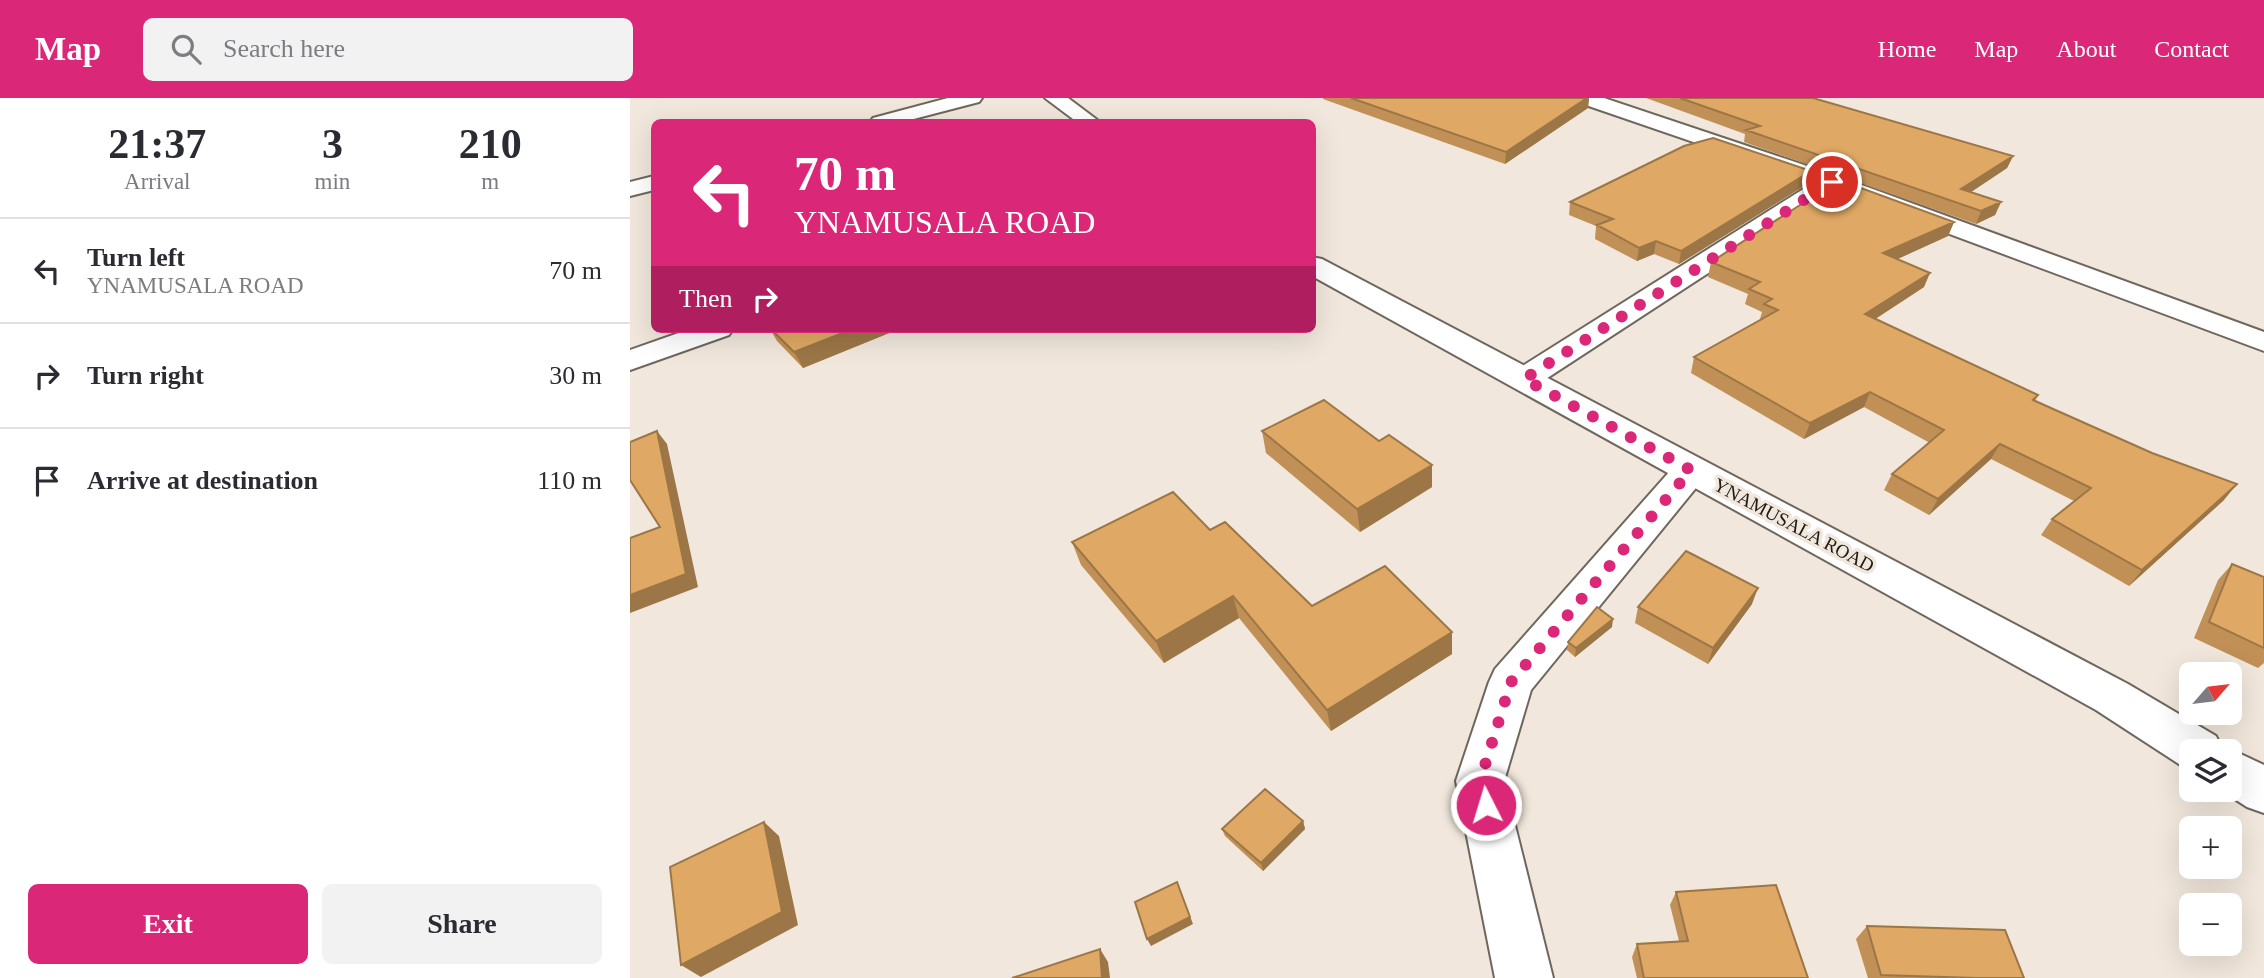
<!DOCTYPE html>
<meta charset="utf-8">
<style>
:root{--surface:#fff;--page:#f2f2f3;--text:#2b2b33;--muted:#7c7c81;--line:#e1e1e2;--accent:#db2777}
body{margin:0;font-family:"Times New Roman",serif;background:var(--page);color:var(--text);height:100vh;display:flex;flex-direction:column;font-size:26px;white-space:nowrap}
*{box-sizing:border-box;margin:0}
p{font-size:23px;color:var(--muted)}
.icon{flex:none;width:38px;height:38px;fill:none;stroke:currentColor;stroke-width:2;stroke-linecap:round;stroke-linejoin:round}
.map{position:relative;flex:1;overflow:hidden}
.side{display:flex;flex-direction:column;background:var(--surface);width:630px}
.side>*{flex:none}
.top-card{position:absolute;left:21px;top:21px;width:665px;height:214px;border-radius:10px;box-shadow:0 7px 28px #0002;background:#db2777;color:#fff;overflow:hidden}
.needle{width:46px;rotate:62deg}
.controls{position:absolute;left:1549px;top:564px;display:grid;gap:14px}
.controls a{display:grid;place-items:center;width:63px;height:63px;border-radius:10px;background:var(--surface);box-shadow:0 7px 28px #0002;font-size:35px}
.pin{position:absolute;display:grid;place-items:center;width:60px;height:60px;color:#fff;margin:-30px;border:4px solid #fff;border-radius:50%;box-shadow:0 2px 7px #0007}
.me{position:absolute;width:77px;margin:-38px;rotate:355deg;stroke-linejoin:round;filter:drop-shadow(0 0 5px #0008)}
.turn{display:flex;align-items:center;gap:24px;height:147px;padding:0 28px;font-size:32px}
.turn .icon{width:91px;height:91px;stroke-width:2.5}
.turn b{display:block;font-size:49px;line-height:60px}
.then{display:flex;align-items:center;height:66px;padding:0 28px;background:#0003;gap:14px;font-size:26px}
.eta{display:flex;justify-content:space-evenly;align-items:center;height:119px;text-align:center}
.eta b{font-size:42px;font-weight:800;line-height:49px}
.primary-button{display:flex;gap:14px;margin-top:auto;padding:14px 28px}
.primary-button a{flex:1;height:80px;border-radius:10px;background:var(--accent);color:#fff;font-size:28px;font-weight:800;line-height:80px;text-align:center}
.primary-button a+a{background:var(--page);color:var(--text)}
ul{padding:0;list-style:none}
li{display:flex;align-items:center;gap:21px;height:105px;padding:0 28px;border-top:2px solid var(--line)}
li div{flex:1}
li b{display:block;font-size:26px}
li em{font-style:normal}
header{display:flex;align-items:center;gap:42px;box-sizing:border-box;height:98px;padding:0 35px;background:var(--accent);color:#fff}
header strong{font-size:33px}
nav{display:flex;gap:38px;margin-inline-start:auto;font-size:24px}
.search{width:490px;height:63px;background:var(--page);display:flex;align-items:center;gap:18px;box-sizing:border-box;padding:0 24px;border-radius:10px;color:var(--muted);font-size:26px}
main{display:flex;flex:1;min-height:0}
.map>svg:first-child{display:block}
</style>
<header>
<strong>Map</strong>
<div class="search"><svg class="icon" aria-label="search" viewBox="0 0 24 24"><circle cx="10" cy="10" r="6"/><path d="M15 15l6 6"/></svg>Search here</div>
<nav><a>Home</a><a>Map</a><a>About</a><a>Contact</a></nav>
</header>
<main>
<section class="side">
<div class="eta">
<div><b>21:37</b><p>Arrival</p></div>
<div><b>3</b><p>min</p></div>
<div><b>210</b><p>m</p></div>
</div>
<ul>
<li><svg class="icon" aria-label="left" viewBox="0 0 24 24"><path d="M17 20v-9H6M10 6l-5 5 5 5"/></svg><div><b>Turn left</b><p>YNAMUSALA ROAD</p></div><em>70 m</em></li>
<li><svg class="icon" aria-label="right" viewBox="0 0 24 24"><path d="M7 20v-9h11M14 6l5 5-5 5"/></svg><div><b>Turn right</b></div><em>30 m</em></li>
<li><svg class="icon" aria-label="arrive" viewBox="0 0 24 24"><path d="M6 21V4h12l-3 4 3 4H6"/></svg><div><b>Arrive at destination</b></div><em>110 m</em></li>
</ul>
<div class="primary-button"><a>Exit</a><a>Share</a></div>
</section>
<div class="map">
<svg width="1634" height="880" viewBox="0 0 1634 880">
<rect width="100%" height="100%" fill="#f1e7dc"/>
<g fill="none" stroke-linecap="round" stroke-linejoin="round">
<defs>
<path id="minor" d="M 944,0 L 974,0 L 1210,79 L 1634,234 L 1634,253 L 1204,93 L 905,288 L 894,291 L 883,288 L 878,281 L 883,274 L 1183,85 L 947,4 Z
M 60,231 L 103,231 L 99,237 L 0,272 L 0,252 Z
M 1061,360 L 1074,364 L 1079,372 L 1074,380 L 901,592 L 874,683 L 923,880 L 865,880 L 826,683 L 859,584 L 865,571 L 1048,364 Z"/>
<path id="tertiary" d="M 318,0 L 352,0 L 349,4 L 272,24 L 240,24 L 243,20 Z
M 24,78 L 24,92 L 0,98 L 0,84 Z"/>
<path id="secondary" d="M 415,0 L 438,0 L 470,24 L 447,24 Z
M 682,159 L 692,161 L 1498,586 L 1586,638 L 1593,653 L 1561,653 L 1561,671 L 1552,668 L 1466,612 L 682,178 Z
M 1600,651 L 1634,667 L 1634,715 L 1617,709 L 1589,691 L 1600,691 L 1600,653 L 1594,653 Z"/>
</defs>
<!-- minor casing -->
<use href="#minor" stroke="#6f675d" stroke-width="4"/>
<!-- tertiary casing -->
<use href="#tertiary" stroke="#6f675d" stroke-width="4"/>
<!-- secondary casing -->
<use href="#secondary" stroke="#6f675d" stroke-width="4"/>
<!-- minor -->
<use href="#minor" fill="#fff" fill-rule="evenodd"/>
<!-- tertiary -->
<use href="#tertiary" fill="#fff" fill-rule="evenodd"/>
<!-- secondary -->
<use href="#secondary" fill="#fff" fill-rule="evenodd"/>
</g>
<!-- wall -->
<path fill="#c09056" d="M 693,0 L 959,0 L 958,10 L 875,66 L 693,1 Z
M 1016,0 L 1183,0 L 1383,58 L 1377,70 L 1341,94 L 1371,104 L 1365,117 L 1346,126 L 1114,44 L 1115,36 Z
M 1177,86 L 1049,166 L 1024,156 L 1007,163 L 965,141 L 966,128 L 939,117 L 940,104 Z
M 1324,124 L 1318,138 L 1267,161 L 1294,189 L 1245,221 L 1408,297 L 1405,303 L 1594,402 L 1499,488 L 1411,437 L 1422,421 L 1444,403 L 1361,361 L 1299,417 L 1254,392 L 1262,376 L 1300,345 L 1234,309 L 1174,341 L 1061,275 L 1064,259 L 1132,222 L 1130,221 L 1132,214 L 1115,206 L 1118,196 L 1078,179 L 1081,164 Z
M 140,231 L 269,231 L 173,270 L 147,243 Z
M 632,333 L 749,343 L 802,367 L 802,389 L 730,434 L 636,355 Z
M 580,432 L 682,508 L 822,534 L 822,556 L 701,633 L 609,520 L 534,565 L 451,467 L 442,444 Z
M 1602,466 L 1634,479 L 1634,565 L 1628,570 L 1564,540 L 1588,482 Z
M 1122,506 L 1078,566 L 1005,525 L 1008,509 Z
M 982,529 L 945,559 L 937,552 L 938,544 Z
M 673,723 L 675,731 L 633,773 L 595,738 L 592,731 Z
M 1046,794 L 1178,880 L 1007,880 L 1002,859 L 1007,846 L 1049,843 L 1040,807 Z
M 1237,828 L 1394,880 L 1238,880 L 1226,841 Z"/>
<!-- shaded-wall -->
<path fill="#9c7646" d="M 957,0 L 959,0 L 958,10 L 875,66 L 876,54 Z
M 1383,58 L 1377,70 L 1326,104 L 1331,91 Z
M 1181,73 L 1177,86 L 1049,166 L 1051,153 Z
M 1371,104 L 1365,117 L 1346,126 L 1351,113 Z
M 1324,124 L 1318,138 L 1248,170 L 1253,155 Z
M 1026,143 L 1024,156 L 1007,163 L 1009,150 Z
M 1300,175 L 1294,189 L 1230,231 L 1235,216 Z
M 223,231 L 269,231 L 173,270 L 164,254 Z
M 1240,294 L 1234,309 L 1174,341 L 1180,325 Z
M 27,333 L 37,346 L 68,489 L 0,515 L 0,497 L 56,476 Z
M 1370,346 L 1361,361 L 1299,417 L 1308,401 Z
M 802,367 L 802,389 L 730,434 L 727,411 Z
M 1607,386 L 1594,402 L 1499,488 L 1512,472 Z
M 1128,490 L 1122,506 L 1078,566 L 1083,550 Z
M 603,498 L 609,520 L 534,565 L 526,543 Z
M 983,521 L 982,529 L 945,559 L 946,550 Z
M 822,534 L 822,556 L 701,633 L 697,612 Z
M 673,723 L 675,731 L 633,773 L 631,765 Z
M 134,724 L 149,738 L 168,827 L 71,879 L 51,867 Z
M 547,784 L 563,826 L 521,848 L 517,841 Z
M 470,851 L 478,864 L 480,880 L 472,880 Z"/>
<!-- building -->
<path fill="#dfa864" stroke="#9c7646" stroke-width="2" d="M 721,0 L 957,0 L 876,54 Z
M 1050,0 L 1183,0 L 1383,58 L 1331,91 L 1371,104 L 1351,113 L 1116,32 L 1130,28 Z
M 1083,40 L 1181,73 L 1051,153 L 1026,143 L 1009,150 L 967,127 L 983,121 L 940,104 L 1054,48 Z
M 1209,82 L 1324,124 L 1253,155 L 1300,175 L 1235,216 L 1408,297 L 1403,302 L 1522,355 L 1607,386 L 1512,472 L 1422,421 L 1461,390 L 1370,346 L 1308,401 L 1262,376 L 1314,332 L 1240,294 L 1180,325 L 1064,259 L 1148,212 L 1134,206 L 1142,201 L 1119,191 L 1130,184 L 1081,164 Z
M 141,231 L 223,231 L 164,254 Z
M 694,302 L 749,343 L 759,337 L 802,367 L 727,411 L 632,333 Z
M 27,333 L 56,476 L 0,497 L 0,440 L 30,429 L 0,382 L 0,344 Z
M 543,394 L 580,432 L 595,424 L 682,508 L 755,468 L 822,534 L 697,612 L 603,498 L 526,543 L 442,444 Z
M 1056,453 L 1128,490 L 1083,550 L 1008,509 Z
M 1602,466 L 1634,479 L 1634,550 L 1579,524 Z
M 967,509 L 983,521 L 946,550 L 938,544 Z
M 635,691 L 673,723 L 631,765 L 592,731 Z
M 134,724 L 152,814 L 51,867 L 40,769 Z
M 547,784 L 560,819 L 517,841 L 505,804 Z
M 1146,787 L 1178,880 L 1014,880 L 1007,846 L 1058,843 L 1046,794 Z
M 1237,828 L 1375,832 L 1394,880 L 1346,880 L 1251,877 Z
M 470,851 L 472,880 L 382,880 Z"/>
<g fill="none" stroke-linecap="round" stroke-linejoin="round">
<!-- route -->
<path stroke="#db2777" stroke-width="12" stroke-dasharray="0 21.6" d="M 856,707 L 850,683 L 881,584 L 1061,372 L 894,281 L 1202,84"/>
</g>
<g text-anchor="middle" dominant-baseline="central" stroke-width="7" stroke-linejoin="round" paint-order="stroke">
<!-- street labels -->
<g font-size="19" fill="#1e1b17" stroke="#f1e7dc">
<text transform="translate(1164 427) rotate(28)">YNAMUSALA ROAD</text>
</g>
</g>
</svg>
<div class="controls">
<a><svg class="needle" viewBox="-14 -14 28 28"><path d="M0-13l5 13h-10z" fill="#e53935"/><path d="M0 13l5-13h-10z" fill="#7c7c81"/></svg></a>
<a><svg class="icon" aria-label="layers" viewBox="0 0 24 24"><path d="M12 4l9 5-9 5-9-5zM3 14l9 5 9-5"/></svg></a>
<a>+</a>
<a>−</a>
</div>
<div class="pin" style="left:1202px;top:84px;background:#d93025"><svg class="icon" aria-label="arrive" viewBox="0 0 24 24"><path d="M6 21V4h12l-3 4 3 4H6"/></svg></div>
<svg class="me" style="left:856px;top:707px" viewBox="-20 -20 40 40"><circle r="17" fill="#db2777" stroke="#fff" stroke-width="3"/><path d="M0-11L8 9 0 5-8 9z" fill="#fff"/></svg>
<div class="top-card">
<div class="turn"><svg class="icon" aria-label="left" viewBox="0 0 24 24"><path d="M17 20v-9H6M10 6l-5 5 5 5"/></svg><div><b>70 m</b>YNAMUSALA ROAD</div></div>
<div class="then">Then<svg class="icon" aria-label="right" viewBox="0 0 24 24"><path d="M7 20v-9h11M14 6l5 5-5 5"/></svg></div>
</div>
</div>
</main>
